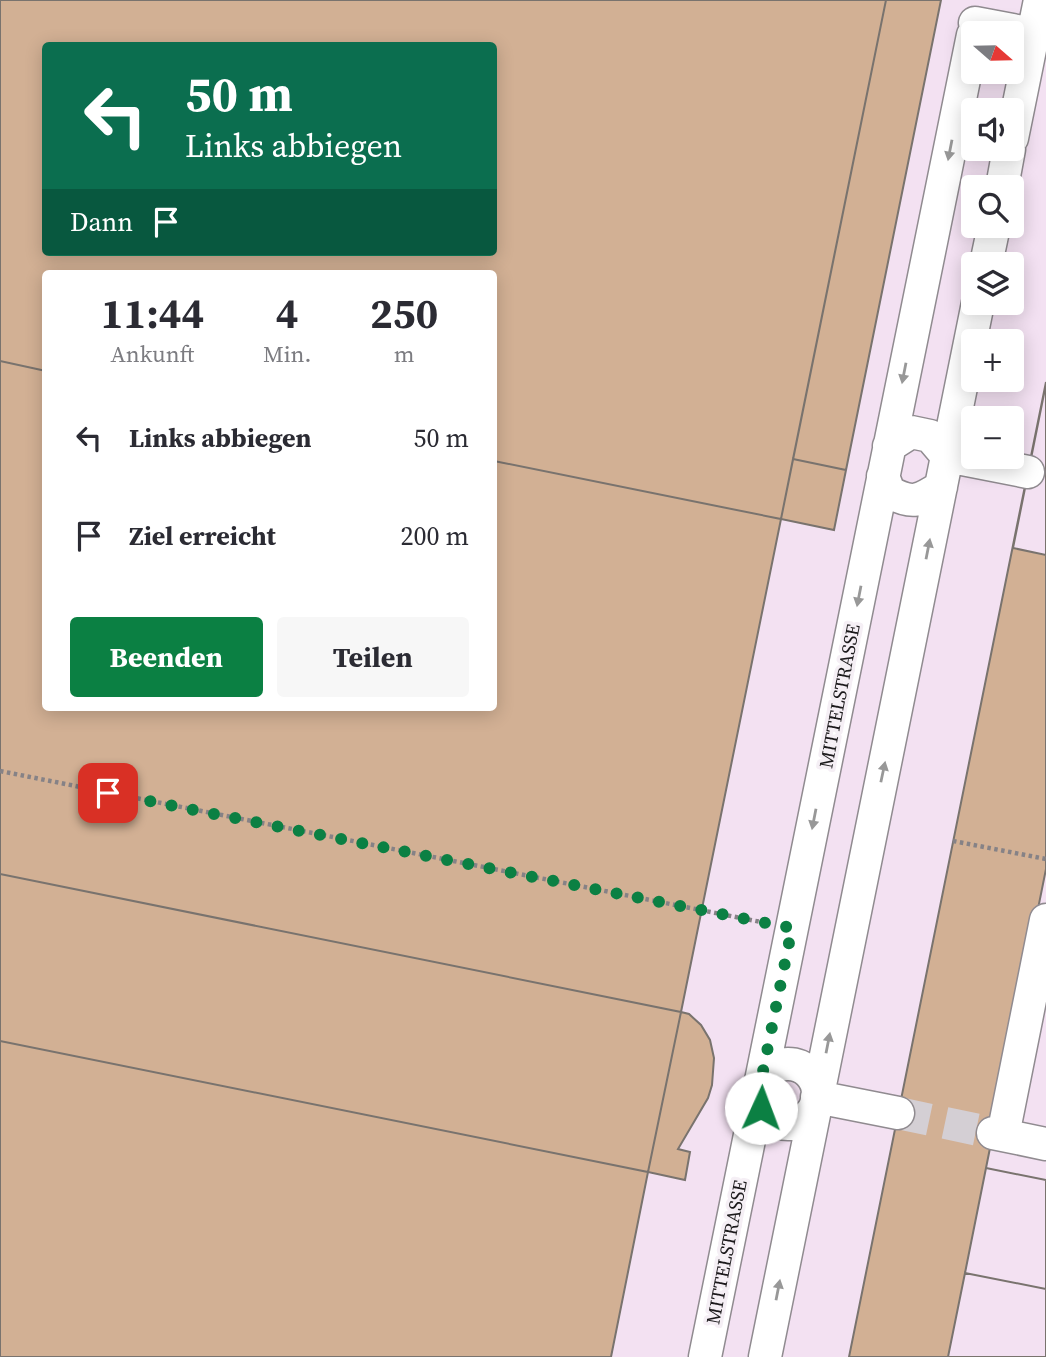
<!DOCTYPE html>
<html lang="de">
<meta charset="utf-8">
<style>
:root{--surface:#fff;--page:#f7f7f7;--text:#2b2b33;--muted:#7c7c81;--accent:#0b8043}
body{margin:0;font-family:"Source Serif 4",serif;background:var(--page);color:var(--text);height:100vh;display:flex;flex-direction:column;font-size:26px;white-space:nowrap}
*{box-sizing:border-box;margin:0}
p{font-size:23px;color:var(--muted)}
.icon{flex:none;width:38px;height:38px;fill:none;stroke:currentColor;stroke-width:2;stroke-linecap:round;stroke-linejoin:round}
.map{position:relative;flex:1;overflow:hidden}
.details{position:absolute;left:42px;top:270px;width:455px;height:441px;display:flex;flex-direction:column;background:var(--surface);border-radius:7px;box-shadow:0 4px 18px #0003}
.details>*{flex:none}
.top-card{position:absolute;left:42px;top:42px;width:455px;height:214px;border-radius:7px;box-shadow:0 4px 18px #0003;background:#0b6e4f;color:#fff;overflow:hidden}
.needle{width:46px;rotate:110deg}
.fabs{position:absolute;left:961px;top:21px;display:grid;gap:14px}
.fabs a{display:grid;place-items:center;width:63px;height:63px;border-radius:7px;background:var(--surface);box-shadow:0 4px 18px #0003;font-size:35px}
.pin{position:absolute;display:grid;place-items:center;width:60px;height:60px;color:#fff;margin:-30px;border-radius:14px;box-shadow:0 4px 10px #0006}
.me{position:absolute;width:77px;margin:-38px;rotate:2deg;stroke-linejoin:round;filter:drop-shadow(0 0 5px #0008)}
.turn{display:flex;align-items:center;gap:24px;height:147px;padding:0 28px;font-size:32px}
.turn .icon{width:91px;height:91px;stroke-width:2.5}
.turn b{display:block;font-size:49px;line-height:60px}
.then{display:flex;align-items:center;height:66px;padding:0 28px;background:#0003;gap:14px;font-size:26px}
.eta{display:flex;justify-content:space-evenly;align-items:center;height:119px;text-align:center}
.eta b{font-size:42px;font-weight:700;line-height:49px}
.button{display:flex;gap:14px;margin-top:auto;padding:14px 28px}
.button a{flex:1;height:80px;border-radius:7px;background:var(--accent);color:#fff;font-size:28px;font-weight:700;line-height:80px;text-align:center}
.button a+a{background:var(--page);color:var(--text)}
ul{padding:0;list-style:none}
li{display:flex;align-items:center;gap:21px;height:98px;padding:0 28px}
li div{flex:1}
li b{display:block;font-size:26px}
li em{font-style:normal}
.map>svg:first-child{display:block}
</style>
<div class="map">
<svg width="1046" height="1357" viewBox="0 0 1046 1357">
<rect width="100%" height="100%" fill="#f5eff5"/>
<!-- industrial -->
<path fill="#f3e1f2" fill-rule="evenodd" d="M 0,0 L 1046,0 L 1046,1357 L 0,1357 ZM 973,33 L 1012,33 L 1012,72 L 973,72 ZM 46,46 L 494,46 L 494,252 L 46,252 ZM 973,110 L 1012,110 L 1012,149 L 973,149 ZM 973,187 L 1012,187 L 1012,226 L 973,226 ZM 973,264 L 1012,264 L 1012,303 L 973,303 ZM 46,273 L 494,273 L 494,707 L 46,707 ZM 973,341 L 1012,341 L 1012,380 L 973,380 ZM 973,418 L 1012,418 L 1012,457 L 973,457 Z"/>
<!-- building -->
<path fill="#d2b094" stroke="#79736e" stroke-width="2" fill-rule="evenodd" d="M 0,0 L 886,0 L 781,519 L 494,461 L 494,273 L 46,273 L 46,371 L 0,361 ZM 46,46 L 494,46 L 494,252 L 46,252 Z
M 886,0 L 941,0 L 846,470 L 793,459 Z
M 0,361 L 46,371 L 46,707 L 494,707 L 494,461 L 781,519 L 681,1012 L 0,874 Z
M 1046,382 L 1046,869 L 986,1168 L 1046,1180 L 1046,1357 L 849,1357 Z
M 1046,384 L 1046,555 L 1013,548 Z
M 793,459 L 846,470 L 834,530 L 781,519 Z
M 0,874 L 681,1012 L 648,1172 L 0,1041 Z
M 681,1012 L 689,1014 L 701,1025 L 710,1040 L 714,1058 L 712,1085 L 708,1098 L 678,1149 L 690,1152 L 685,1180 L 648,1172 Z
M 0,1041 L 648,1172 L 611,1357 L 0,1357 Z
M 986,1168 L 1046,1180 L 1046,1289 L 965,1273 Z
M 965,1273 L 1046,1289 L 1046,1357 L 948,1357 Z"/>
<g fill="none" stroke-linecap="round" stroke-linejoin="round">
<!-- minor-tunnel -->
<path stroke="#d4cfd4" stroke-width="32" stroke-dasharray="32 16" stroke-linecap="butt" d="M 898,1113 L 993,1133"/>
<defs>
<path id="minor" d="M 975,23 L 1033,34
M 1012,138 L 1040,0
M 1002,187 L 1009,149
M 986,264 L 994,226
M 889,446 L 911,432 L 930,436 L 947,456 L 1028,472
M 883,476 L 889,492 C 913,505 919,501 941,487
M758 1094a30 30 0 1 1 60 0a30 30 0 1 1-60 0Z
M 817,1097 L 898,1113
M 993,1133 L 1046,1144
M 1003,1135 L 1046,920
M 705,1357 L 973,35
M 765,1357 L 978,303"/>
</defs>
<!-- minor casing -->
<use href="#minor" stroke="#908b90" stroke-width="35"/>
<!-- path -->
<path stroke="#868286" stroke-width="4.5" stroke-dasharray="3.5 3.5" stroke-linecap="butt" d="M 0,771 L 766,923
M 953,841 L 1046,859"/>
<!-- minor -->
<use href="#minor" stroke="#fff" stroke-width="32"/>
</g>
<!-- one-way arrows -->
<defs><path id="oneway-solid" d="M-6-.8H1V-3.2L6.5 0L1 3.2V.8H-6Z" transform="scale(1.75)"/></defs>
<g fill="#989898">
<use href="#oneway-solid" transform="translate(950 150) rotate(101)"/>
<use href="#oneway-solid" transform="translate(904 373) rotate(101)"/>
<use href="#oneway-solid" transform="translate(928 549) rotate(-79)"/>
<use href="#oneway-solid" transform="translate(859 596) rotate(101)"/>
<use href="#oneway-solid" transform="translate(883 772) rotate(-78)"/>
<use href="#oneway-solid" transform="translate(814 819) rotate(101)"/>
<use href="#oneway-solid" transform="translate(828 1043) rotate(-79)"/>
<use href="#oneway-solid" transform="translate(778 1290) rotate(-79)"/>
</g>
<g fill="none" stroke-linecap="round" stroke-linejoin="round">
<!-- route -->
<path stroke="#0b8043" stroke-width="12" stroke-dasharray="0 21.6" d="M 108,793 L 792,928 L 760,1086 L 761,1108"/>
</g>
<g text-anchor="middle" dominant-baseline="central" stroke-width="7" stroke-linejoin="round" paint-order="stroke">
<!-- street labels -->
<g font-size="19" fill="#1b191b" stroke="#f5eff5">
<text transform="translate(839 696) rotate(-79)">MITTELSTRASSE</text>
<text transform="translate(726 1252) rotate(-79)">MITTELSTRASSE</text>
</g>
</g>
</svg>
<div class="fabs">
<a><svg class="needle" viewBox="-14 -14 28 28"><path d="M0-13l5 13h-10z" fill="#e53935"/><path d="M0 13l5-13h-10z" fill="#7c7c81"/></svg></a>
<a><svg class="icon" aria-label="sound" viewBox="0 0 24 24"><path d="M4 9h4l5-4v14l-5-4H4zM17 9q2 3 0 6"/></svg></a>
<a><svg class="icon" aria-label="search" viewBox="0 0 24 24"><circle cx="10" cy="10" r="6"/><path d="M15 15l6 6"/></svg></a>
<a><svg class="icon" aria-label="layers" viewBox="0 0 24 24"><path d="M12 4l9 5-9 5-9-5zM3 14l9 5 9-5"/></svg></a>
<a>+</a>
<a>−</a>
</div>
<div class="pin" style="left:108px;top:793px;background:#d93025"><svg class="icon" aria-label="arrive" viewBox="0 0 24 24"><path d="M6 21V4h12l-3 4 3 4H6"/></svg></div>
<svg class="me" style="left:761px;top:1108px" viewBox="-20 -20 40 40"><circle r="19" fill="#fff"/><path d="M0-13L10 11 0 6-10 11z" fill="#0b8043"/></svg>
<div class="top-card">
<div class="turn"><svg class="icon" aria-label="left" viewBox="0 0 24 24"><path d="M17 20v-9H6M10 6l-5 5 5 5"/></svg><div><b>50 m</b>Links abbiegen</div></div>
<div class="then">Dann<svg class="icon" aria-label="arrive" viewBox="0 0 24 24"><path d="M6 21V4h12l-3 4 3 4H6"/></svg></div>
</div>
<section class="details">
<div class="eta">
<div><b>11:44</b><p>Ankunft</p></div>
<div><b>4</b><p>Min.</p></div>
<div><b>250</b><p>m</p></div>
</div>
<ul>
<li><svg class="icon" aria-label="left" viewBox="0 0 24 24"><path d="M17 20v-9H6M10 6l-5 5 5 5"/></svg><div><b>Links abbiegen</b></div><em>50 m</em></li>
<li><svg class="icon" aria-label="arrive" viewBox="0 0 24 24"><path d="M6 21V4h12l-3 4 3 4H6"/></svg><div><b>Ziel erreicht</b></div><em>200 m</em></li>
</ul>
<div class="button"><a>Beenden</a><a>Teilen</a></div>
</section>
</div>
